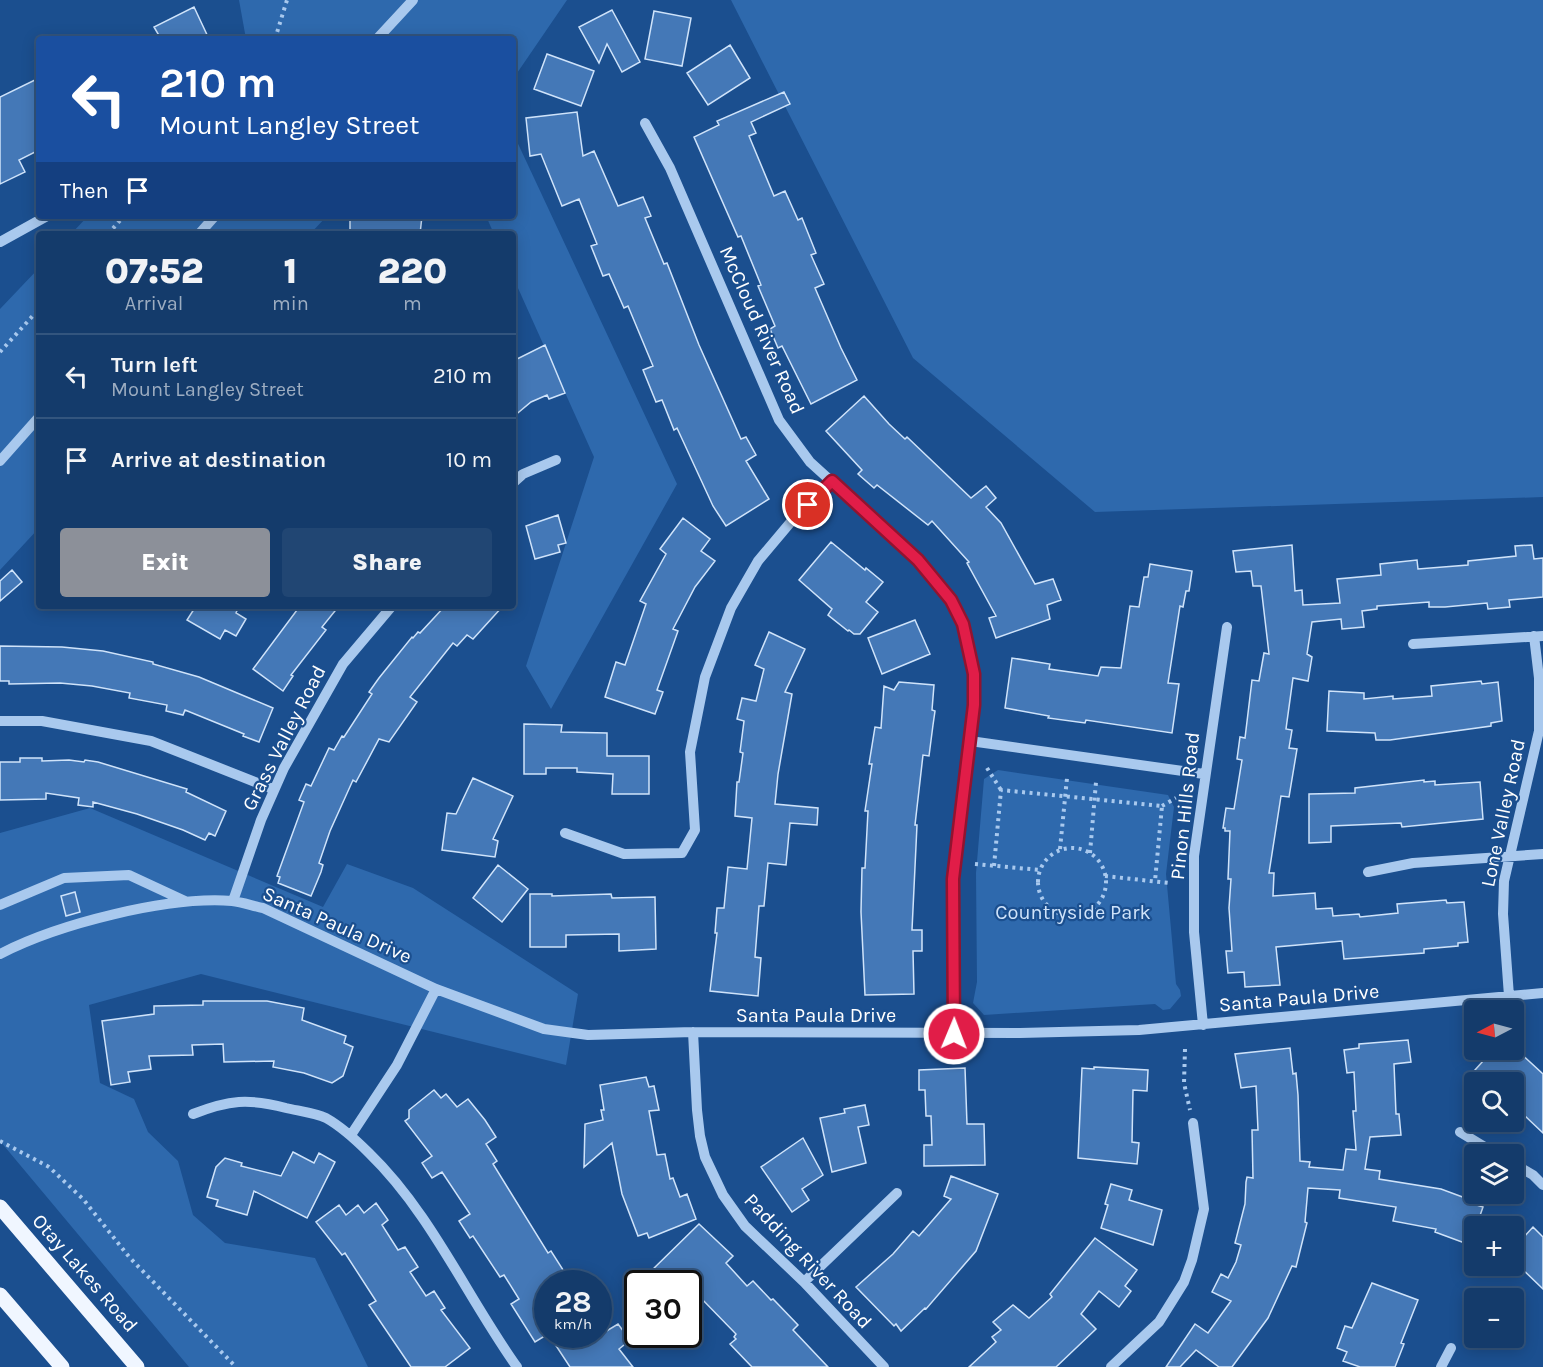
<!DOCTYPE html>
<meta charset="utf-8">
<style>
:root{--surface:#143b6b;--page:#214673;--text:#f1f3f6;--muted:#9dadc1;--line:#33557e;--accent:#8c9099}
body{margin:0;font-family:Karla,sans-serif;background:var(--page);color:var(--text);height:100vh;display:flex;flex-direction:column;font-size:22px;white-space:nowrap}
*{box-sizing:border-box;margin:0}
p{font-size:20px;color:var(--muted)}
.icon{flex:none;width:33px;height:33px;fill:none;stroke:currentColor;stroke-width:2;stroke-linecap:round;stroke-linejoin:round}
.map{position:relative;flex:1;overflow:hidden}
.drawer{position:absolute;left:36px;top:231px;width:480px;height:378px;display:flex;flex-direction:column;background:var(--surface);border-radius:6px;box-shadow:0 3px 15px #0003,0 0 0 2px var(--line)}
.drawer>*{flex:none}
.banner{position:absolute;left:36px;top:36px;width:480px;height:183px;border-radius:6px;box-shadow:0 3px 15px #0003,0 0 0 2px var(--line);background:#1a4fa0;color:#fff;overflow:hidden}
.needle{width:39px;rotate:264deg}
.buttons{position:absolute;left:1464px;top:1000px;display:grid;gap:12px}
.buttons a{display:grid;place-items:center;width:60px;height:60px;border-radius:6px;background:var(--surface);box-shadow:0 3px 15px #0003,0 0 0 2px var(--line);font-size:30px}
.speed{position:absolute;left:534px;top:1270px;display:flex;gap:12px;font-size:30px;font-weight:700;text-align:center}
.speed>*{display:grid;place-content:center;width:78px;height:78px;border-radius:50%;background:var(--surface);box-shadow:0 3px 15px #0003,0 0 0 2px var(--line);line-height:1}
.speed small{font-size:15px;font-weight:400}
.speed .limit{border:3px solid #111;border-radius:9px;background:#fff;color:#111}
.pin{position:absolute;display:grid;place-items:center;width:51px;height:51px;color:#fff;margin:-26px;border:3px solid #fff;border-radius:50%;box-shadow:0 2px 6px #0007}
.me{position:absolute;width:66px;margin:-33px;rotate:1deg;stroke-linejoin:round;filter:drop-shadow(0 0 4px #0008)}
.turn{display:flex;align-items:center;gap:21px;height:126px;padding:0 24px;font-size:27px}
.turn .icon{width:78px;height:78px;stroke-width:2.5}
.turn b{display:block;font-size:42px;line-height:51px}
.then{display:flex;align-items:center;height:57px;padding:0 24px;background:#0003;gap:12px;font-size:22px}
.eta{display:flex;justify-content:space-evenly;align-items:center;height:102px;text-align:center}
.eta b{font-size:36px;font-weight:800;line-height:42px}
.button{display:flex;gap:12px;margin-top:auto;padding:12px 24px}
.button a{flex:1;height:69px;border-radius:6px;background:var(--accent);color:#fff;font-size:24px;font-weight:800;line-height:69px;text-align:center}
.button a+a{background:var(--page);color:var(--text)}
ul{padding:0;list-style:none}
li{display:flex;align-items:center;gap:18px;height:84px;padding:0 24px;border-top:2px solid var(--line)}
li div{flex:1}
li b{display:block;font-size:22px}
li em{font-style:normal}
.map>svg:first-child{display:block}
</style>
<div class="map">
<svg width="1543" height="1367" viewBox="0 0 1543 1367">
<rect width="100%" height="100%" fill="#1b4f8f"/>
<!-- green -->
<path fill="#2e69ad" d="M 239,0 L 567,0 L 513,79 L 513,39 L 246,39 Z
M 731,0 L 1543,0 L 1543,497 L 1095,512 L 913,358 Z
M 513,133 L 677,484 L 551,709 L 526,666 L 594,457 L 513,277 L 513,234 L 494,234 L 486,216 L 513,216 Z
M 88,216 L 327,216 L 310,234 L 71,234 Z
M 39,268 L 39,528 L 0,570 L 0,309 Z
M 998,770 L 1168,795 L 1174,807 L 1166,874 L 1176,984 L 1180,990 L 1181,996 L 1170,1009 L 1163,1010 L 1155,1004 L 984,1015 L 973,1003 L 977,982 L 976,873 L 984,779 Z
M 90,808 L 323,907 L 347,864 L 413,888 L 578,994 L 566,1065 L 201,974 L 89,1005 L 100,1083 L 134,1099 L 148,1132 L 178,1161 L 193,1215 L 225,1243 L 315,1258 L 368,1367 L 189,1367 L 0,1141 L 0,833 Z"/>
<!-- building -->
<path fill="#4478b7" stroke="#cfe3fa" stroke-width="1.5" d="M 194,7 L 209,39 L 161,39 L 154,27 Z
M 612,10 L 640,62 L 622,72 L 607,44 L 599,63 L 579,27 Z
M 654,11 L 691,18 L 682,66 L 645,59 Z
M 730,45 L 750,78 L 708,105 L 687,73 Z
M 547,54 L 594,71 L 581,106 L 534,89 Z
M 39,78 L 39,150 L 19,160 L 25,172 L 0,184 L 0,97 Z
M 784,92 L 790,104 L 751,122 L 756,133 L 749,136 L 774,196 L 785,191 L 798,220 L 802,218 L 816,253 L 811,255 L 824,284 L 815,288 L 841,348 L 857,380 L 811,404 L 782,346 L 778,348 L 770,329 L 775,326 L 758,286 L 761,285 L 741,236 L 738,237 L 694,137 L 719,125 L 717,121 Z
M 577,112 L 583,156 L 594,151 L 618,206 L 643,197 L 651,216 L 645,218 L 664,264 L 667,263 L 699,345 L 741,439 L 746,437 L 756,455 L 746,461 L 769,499 L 726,526 L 713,506 L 677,428 L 674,430 L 662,400 L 656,402 L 643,370 L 653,366 L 628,306 L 624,308 L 609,274 L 603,276 L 591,246 L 597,244 L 579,199 L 562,206 L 541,154 L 530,156 L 526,118 Z
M 387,216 L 422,216 L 420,234 L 350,234 L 350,218 Z
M 545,345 L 565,393 L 549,399 L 547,395 L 531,402 L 513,417 L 513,361 Z
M 864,396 L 889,424 L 905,439 L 907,437 L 971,498 L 986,486 L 996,498 L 986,507 L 1001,523 L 1035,584 L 1053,579 L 1061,600 L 1047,605 L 1050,619 L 996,638 L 989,618 L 996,616 L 967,563 L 969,562 L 932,521 L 928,525 L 877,485 L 874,488 L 858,474 L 862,470 L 826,431 Z
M 558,515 L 566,543 L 558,545 L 560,552 L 535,559 L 526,526 Z
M 683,518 L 710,539 L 701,551 L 715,561 L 695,587 L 673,629 L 678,631 L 657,690 L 663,692 L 655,714 L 605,697 L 616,662 L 625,665 L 646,604 L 640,601 L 666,554 L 660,549 Z
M 831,542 L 865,570 L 866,568 L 883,582 L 866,602 L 878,612 L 860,634 L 854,634 L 849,630 L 848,631 L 828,615 L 832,609 L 799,580 Z
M 1292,545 L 1295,591 L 1302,590 L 1303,605 L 1340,603 L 1337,579 L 1381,575 L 1380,564 L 1417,560 L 1418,569 L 1468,565 L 1468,561 L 1516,556 L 1515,546 L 1532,545 L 1534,559 L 1543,558 L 1543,597 L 1509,600 L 1510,607 L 1488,609 L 1487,603 L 1445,607 L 1429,607 L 1429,602 L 1377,606 L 1377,609 L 1362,611 L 1364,627 L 1342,629 L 1341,619 L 1312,622 L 1307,654 L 1312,657 L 1308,681 L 1293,678 L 1286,729 L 1292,730 L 1289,748 L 1297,749 L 1289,797 L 1281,796 L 1269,873 L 1274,873 L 1273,896 L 1315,893 L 1316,909 L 1332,908 L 1333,916 L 1359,914 L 1360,917 L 1398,913 L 1397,904 L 1446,900 L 1447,903 L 1464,902 L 1468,942 L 1458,943 L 1458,946 L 1424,949 L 1424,953 L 1344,959 L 1342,941 L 1276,947 L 1280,985 L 1245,987 L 1244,972 L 1228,973 L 1226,951 L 1232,951 L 1229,908 L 1231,879 L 1228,879 L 1230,831 L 1225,831 L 1225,828 L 1223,828 L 1226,808 L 1234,809 L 1242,760 L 1237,759 L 1240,737 L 1245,738 L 1252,680 L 1259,681 L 1264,653 L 1269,654 L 1261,586 L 1253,586 L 1251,571 L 1236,572 L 1233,551 Z
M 1150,564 L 1192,571 L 1189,591 L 1186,591 L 1183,607 L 1180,606 L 1168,683 L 1179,684 L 1172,733 L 1086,720 L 1085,723 L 1048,718 L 1049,716 L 1005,708 L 1012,658 L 1050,664 L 1049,669 L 1098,676 L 1101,667 L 1121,668 L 1130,606 L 1139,607 L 1144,577 L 1148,577 Z
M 12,570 L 22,582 L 0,601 L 0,581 Z
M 196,606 L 239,606 L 236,613 L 246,619 L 236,636 L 225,630 L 220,639 L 187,620 Z
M 300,606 L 339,606 L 322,627 L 326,630 L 291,675 L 293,676 L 283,691 L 253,669 Z
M 445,606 L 503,606 L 473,639 L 467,635 L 457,646 L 453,643 L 410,697 L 417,702 L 389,742 L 379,739 L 356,782 L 353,780 L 330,831 L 319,863 L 323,865 L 321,872 L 311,896 L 278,883 L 280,877 L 277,876 L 304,802 L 299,800 L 306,784 L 311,786 L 329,748 L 334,750 L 342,736 L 344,737 L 372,694 L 369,692 L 379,678 L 412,637 L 413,638 L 418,632 L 420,633 Z
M 915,620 L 930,654 L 882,674 L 868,638 Z
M 769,632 L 805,649 L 785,692 L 792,694 L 778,774 L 775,804 L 818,808 L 817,825 L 790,823 L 786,865 L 768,863 L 764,906 L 759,906 L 755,957 L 761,958 L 758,996 L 710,991 L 717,933 L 715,933 L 717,908 L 724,908 L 728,867 L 747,869 L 752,818 L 735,816 L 737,782 L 739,782 L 743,753 L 740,752 L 744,721 L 737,719 L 742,698 L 756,701 L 764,669 L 755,665 Z
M 0,646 L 62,647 L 103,651 L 153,662 L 153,664 L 199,677 L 273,708 L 259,742 L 243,736 L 244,734 L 185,710 L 183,715 L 166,711 L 167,705 L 129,698 L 130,693 L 92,686 L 60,683 L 9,684 L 9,681 L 0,681 Z
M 1481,681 L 1482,684 L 1498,682 L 1502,721 L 1491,723 L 1491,726 L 1390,740 L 1376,740 L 1375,733 L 1327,731 L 1329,691 L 1364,693 L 1364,699 L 1393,696 L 1393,699 L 1432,696 L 1431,686 Z
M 899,682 L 934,685 L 932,710 L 935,711 L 933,725 L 929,756 L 923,755 L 915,825 L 917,825 L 912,930 L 922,930 L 922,951 L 913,951 L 914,994 L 865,995 L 861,912 L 862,868 L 865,868 L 868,811 L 865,811 L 872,764 L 869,764 L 875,727 L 881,728 L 884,686 L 894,690 Z
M 524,724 L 562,725 L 561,732 L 607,733 L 607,756 L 649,756 L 649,794 L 612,794 L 613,774 L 577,772 L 577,768 L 546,768 L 546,774 L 524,774 Z
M 20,758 L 42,758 L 42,761 L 69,760 L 84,762 L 85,760 L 98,762 L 187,789 L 186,792 L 226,811 L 215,836 L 209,833 L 205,840 L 183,830 L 137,814 L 93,802 L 93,807 L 78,805 L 79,798 L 46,793 L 46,799 L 0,800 L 0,762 L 20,762 Z
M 473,778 L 513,796 L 493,839 L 498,841 L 495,857 L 442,850 L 447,813 L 456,814 Z
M 1424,780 L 1424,782 L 1435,781 L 1435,785 L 1480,782 L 1483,819 L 1402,827 L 1401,823 L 1331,826 L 1331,842 L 1309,843 L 1309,794 L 1355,793 L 1355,788 Z
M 498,865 L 528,889 L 502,922 L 473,898 Z
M 75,892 L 80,912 L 66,916 L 61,896 Z
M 530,894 L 552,894 L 552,896 L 611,894 L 612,898 L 655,897 L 656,949 L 619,951 L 619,934 L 566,935 L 566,947 L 530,947 Z
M 203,1001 L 267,1001 L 304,1008 L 302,1020 L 346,1036 L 344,1043 L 353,1047 L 343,1076 L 332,1083 L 304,1073 L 273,1067 L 274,1061 L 224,1062 L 223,1044 L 192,1045 L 193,1055 L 149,1056 L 151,1069 L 128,1072 L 130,1082 L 111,1085 L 102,1021 L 154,1014 L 154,1006 L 203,1005 Z
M 1408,1040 L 1411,1062 L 1394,1064 L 1396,1114 L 1399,1114 L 1401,1135 L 1370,1137 L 1365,1169 L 1380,1171 L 1379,1179 L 1441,1189 L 1468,1199 L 1467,1202 L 1483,1207 L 1476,1227 L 1474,1227 L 1470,1245 L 1435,1232 L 1436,1229 L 1393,1221 L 1396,1207 L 1339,1198 L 1340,1190 L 1308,1188 L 1305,1222 L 1307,1223 L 1296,1267 L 1292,1266 L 1268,1318 L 1232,1367 L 1219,1367 L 1196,1350 L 1180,1367 L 1166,1367 L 1195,1324 L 1208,1333 L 1231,1301 L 1212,1292 L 1221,1274 L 1228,1278 L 1236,1262 L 1241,1245 L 1235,1243 L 1245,1204 L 1246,1182 L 1247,1177 L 1253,1178 L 1252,1130 L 1258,1130 L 1256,1086 L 1241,1088 L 1235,1054 L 1290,1048 L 1293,1074 L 1296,1073 L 1298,1095 L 1300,1161 L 1310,1162 L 1309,1167 L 1343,1170 L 1346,1149 L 1356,1150 L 1353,1111 L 1356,1111 L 1354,1072 L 1347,1073 L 1344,1050 L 1359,1048 L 1359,1044 Z
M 1493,1050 L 1517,1050 L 1543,1074 L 1543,1133 L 1523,1114 L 1514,1124 L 1514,1083 L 1490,1083 L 1475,1070 Z
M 1094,1067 L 1148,1070 L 1147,1091 L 1133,1090 L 1132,1142 L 1139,1143 L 1137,1164 L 1078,1158 L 1082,1068 L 1094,1069 Z
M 965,1068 L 967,1124 L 984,1124 L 985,1165 L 924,1166 L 924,1145 L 932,1145 L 931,1116 L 926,1116 L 925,1090 L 919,1090 L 919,1070 Z
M 646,1077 L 649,1087 L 654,1086 L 659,1110 L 649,1111 L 657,1155 L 665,1154 L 670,1179 L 673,1178 L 680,1197 L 687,1194 L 696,1219 L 649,1238 L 647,1233 L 638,1236 L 622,1194 L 612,1143 L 584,1167 L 585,1124 L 603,1120 L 601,1110 L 604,1110 L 600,1085 Z
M 434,1090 L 441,1098 L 446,1094 L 457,1107 L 468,1099 L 485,1120 L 496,1137 L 486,1144 L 497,1161 L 493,1164 L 548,1253 L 551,1251 L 572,1284 L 548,1284 L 548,1334 L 535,1342 L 511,1304 L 519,1299 L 504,1275 L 500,1277 L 473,1236 L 470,1238 L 459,1221 L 470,1214 L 442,1172 L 432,1178 L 422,1163 L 432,1156 L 405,1121 L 409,1118 L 409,1110 Z
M 865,1105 L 869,1125 L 858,1127 L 866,1163 L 832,1172 L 820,1118 L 845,1113 L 844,1109 Z
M 803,1138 L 823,1175 L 802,1189 L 809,1200 L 792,1212 L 761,1167 Z
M 293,1152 L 314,1163 L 319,1153 L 335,1162 L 307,1218 L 254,1191 L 247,1215 L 216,1206 L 218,1200 L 207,1197 L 216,1167 L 225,1158 L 242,1163 L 241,1166 L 281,1176 Z
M 951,1176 L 998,1194 L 976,1251 L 926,1309 L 925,1308 L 901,1331 L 896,1324 L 894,1326 L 856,1287 L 893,1254 L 913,1231 L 919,1236 L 951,1199 L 944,1196 Z
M 1111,1184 L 1132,1190 L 1129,1200 L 1162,1210 L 1153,1245 L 1101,1228 L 1108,1205 L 1105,1204 Z
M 376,1203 L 388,1220 L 382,1225 L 398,1250 L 405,1247 L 418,1267 L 410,1272 L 426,1296 L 434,1291 L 445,1308 L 441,1310 L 470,1348 L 445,1367 L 411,1367 L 369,1305 L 376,1301 L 345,1253 L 342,1255 L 316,1222 L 339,1205 L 346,1215 L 358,1205 L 364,1213 Z
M 699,1224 L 733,1256 L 726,1263 L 747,1286 L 753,1281 L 771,1300 L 773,1299 L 798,1325 L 793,1330 L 828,1367 L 752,1367 L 730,1344 L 736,1339 L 734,1337 L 736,1334 L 696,1293 L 688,1300 L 688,1284 L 657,1284 L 648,1274 Z
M 1533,1227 L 1543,1237 L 1543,1289 L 1514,1261 L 1514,1248 Z
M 1095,1238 L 1137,1270 L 1125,1286 L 1131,1291 L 1119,1307 L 1099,1291 L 1081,1314 L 1096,1329 L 1056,1367 L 969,1367 L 996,1342 L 992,1337 L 1001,1330 L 993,1322 L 1013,1305 L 1029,1318 L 1052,1297 L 1050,1294 Z
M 1372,1283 L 1418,1300 L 1401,1343 L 1404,1344 L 1395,1367 L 1360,1367 L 1343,1361 L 1347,1352 L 1337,1348 L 1345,1326 L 1352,1328 Z
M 618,1324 L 630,1340 L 619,1349 L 633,1367 L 570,1367 L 549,1335 L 600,1335 Z"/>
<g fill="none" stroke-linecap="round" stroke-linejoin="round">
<!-- path -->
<path stroke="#a9c9ee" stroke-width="4" stroke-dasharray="3 4.5" stroke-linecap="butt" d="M 275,39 L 287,0
M 108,234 L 124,216
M 0,352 L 39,309
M 987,768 L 1001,790
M 1162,806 L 1176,798
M1038 882a34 34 0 1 1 68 0a34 34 0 1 1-68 0Z
M 1060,849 L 1067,778
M 1090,853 L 1096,782
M 975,864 L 1040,870
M 994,866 L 1001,790 L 1162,806 L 1155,881
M 1105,876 L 1169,883
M 1185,1049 L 1184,1083 L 1190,1110
M 0,1141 L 49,1167 L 83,1199 L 130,1258 L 236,1367"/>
<!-- minor -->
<path stroke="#a9c9ee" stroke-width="10" d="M 377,39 L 413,0
M 645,123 L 670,168 L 779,420 L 810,462 L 918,560 L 950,600 L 963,624 L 974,674 L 974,705 L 953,879 L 954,1033
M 199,234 L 215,216
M 0,242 L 47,216
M 0,461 L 39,417
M 513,483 L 523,474 L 556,460
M 1413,644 L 1543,636
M 0,721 L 42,721 L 151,741 L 273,789
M 970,741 L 1204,774
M 565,833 L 624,854 L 682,853 L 695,830 L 690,752 L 705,677 L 731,608 L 758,561 L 795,517 L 832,481
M 1368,872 L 1413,863 L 1543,854
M 233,901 L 261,820 L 284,768 L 343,664 L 392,606
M 0,905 L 64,878 L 129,875 L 185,901
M 0,954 C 58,924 167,896 232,901 C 242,902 253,906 263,908 L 436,989 L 544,1029 L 588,1035 L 693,1032 L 1020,1033 L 1139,1030 L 1543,993
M 1509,996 L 1503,914 L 1504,881 L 1539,731 L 1539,678 L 1534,636
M 1203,1025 L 1194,932 L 1194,856 L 1227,627
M 693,1032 L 697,1110 L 700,1136 L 705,1157 L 723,1195 L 745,1226 L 804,1282 L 884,1367
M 193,1114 C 229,1100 248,1098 286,1108 C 299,1111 315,1113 326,1118 C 342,1127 356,1140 369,1153 C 431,1213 467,1297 517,1367
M 1460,1132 L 1498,1155
M 351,1135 L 397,1065 L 436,989
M 1514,1164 L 1533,1175 L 1543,1185
M 804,1282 L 897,1193
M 1111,1367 L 1159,1322 L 1184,1282 L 1192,1260 L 1204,1209 L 1193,1123
M 1441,1367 L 1451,1348"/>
<!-- major -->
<path stroke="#f0f6ff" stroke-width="15" d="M 0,1207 L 137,1367
M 0,1295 L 62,1367"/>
</g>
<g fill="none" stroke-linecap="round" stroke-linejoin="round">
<defs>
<path id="route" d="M 808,505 L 832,481 L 918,560 L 951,600 L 963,624 L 974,674 L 974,705 L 953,879 L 954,1034"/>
</defs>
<!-- route casing -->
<use href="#route" stroke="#92132f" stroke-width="15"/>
<!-- route -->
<use href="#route" stroke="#e11d48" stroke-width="10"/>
</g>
<g text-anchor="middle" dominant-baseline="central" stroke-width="4.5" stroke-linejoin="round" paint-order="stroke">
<!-- street labels -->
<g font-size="20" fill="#fff" stroke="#1b4f8f">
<text transform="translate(762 330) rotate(66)">McCloud River Road</text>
<text transform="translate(284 738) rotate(-63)">Grass Valley Road</text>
<text transform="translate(1185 806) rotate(-84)">Pinon Hills Road</text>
<text transform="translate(1503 813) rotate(-78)">Lone Valley Road</text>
<text transform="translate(337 925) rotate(24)">Santa Paula Drive</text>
<text transform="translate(1299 998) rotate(-5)">Santa Paula Drive</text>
<text x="816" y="1015">Santa Paula Drive</text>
<text transform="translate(808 1261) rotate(47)">Padding River Road</text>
<text transform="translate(85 1273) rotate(49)">Otay Lakes Road</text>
</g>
<!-- park labels -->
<g font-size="20" fill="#cfe3fa" stroke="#1b4f8f">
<text x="1073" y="912">Countryside Park</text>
</g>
</g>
</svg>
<div class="buttons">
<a><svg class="needle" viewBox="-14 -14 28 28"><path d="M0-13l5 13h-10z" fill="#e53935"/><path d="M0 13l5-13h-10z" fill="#9dadc1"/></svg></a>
<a><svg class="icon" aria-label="search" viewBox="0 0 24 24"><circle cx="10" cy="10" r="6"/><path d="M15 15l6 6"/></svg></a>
<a><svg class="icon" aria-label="layers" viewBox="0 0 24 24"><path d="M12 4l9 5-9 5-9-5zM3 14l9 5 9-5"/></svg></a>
<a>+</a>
<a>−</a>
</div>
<div class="speed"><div>28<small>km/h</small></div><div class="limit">30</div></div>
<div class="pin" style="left:808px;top:505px;background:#d93025"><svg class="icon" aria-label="arrive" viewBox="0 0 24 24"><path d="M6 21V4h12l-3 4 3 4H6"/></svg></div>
<svg class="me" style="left:954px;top:1034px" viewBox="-20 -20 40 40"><circle r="17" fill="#e11d48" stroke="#fff" stroke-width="3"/><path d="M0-11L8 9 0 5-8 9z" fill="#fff"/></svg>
<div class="banner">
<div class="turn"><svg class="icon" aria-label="left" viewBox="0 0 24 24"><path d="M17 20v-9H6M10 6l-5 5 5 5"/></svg><div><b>210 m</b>Mount Langley Street</div></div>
<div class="then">Then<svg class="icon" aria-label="arrive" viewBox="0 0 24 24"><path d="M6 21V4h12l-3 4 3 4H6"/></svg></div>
</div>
<section class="drawer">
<div class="eta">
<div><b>07:52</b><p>Arrival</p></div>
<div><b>1</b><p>min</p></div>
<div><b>220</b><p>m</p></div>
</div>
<ul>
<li><svg class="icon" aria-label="left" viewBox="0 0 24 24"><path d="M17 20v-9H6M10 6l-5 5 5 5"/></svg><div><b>Turn left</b><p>Mount Langley Street</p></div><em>210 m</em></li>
<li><svg class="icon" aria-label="arrive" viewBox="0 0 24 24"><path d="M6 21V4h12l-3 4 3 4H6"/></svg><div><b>Arrive at destination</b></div><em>10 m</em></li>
</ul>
<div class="button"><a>Exit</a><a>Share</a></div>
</section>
</div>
